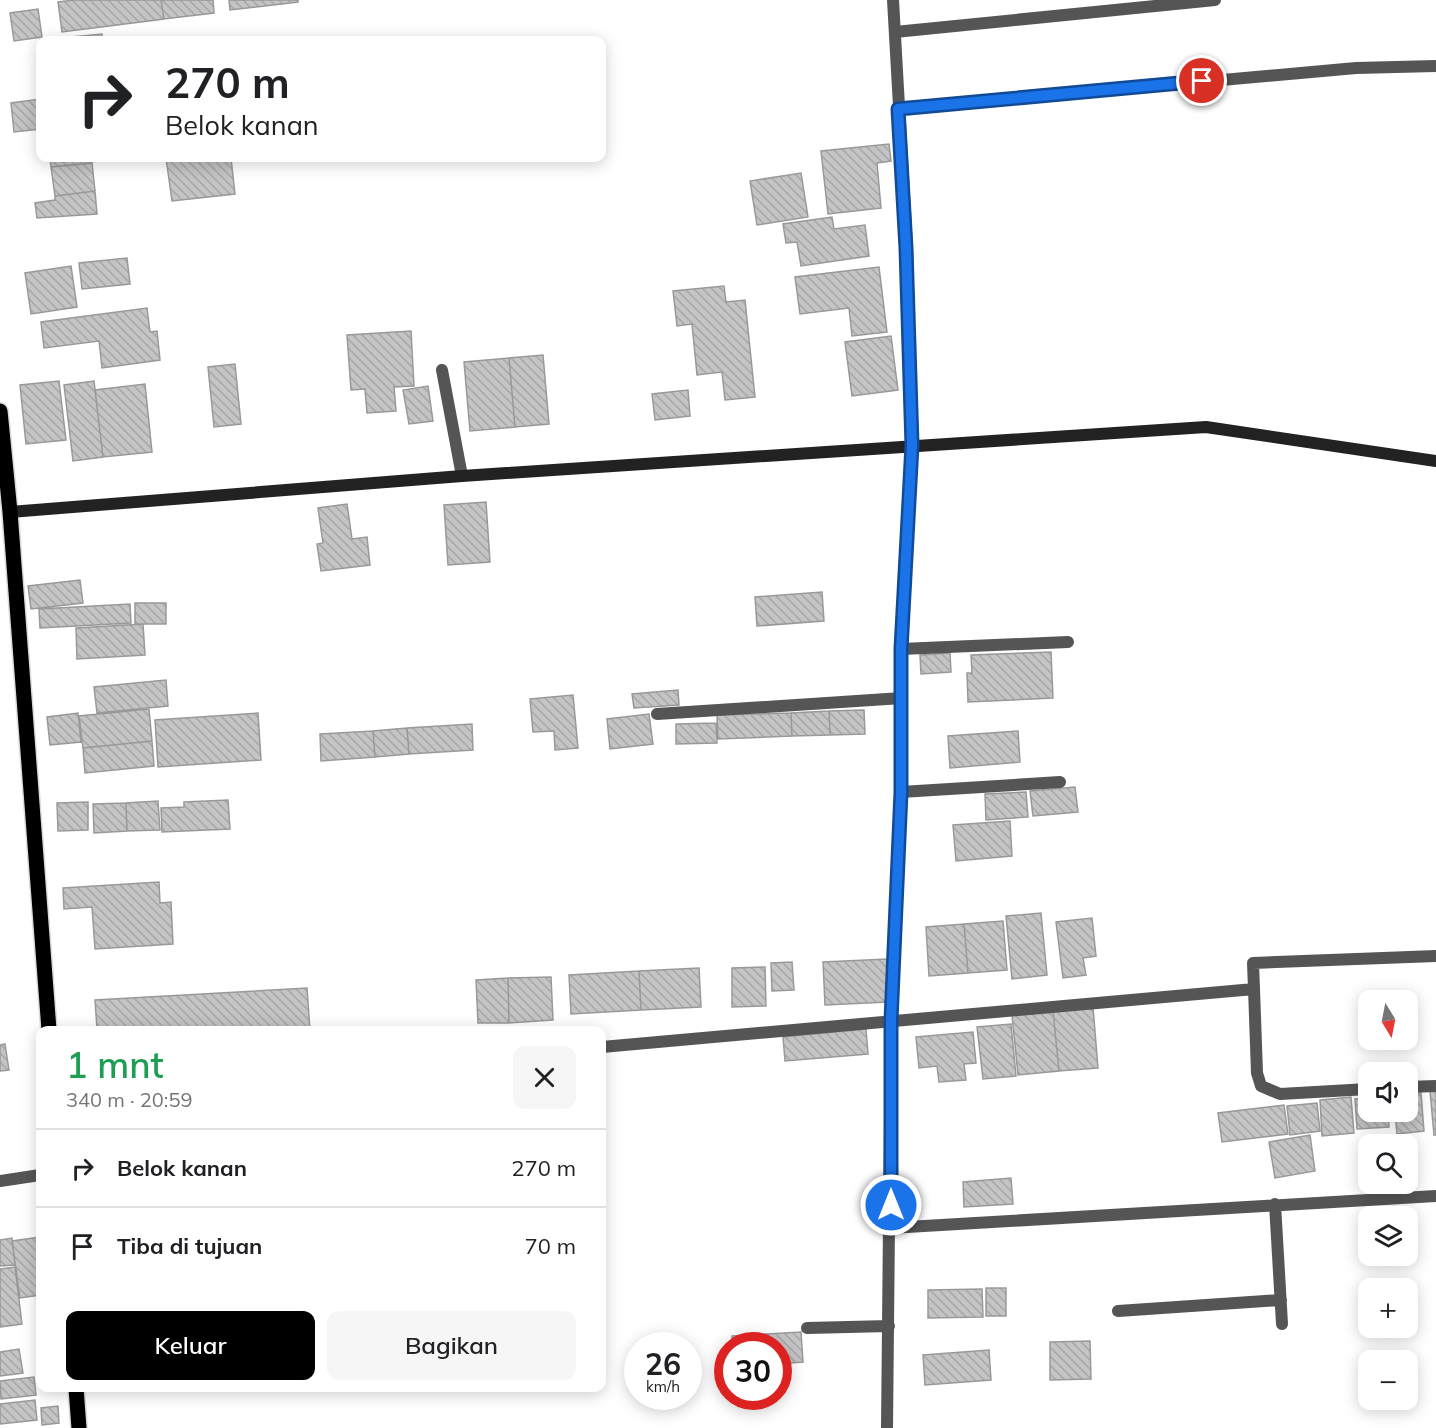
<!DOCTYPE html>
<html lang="id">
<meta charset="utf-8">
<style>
:root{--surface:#fff;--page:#f6f6f6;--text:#202124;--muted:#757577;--line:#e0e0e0;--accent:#000}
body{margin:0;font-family:Mulish,sans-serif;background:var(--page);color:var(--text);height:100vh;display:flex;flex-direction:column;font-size:22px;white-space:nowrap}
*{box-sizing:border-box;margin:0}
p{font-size:20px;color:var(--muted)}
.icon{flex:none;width:33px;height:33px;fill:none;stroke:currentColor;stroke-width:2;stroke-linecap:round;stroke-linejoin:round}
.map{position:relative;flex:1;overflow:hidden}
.drawer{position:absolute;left:36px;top:1026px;width:570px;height:366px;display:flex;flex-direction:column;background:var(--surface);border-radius:12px;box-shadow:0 3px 15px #0003}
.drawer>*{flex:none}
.guide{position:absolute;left:36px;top:36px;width:570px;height:126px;border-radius:12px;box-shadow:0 3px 15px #0003;background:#fff;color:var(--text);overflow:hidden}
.needle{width:39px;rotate:170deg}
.controls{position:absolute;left:1358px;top:990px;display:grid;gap:12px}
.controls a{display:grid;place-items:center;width:60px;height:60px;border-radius:12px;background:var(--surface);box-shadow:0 3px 15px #0003;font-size:30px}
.speed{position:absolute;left:624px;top:1332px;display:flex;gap:12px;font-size:30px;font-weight:700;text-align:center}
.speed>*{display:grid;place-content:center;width:78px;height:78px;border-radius:50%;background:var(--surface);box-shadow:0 3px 15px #0003;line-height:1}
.speed small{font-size:15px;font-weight:400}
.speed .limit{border:9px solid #d22;background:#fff;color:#111}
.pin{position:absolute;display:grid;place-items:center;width:51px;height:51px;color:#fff;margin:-26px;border:3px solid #fff;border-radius:50%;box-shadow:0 2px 6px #0007}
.me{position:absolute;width:66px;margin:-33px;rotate:0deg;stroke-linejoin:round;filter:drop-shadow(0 0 4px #0008)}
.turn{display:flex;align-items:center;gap:21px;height:126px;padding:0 30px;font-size:27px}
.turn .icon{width:78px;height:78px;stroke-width:2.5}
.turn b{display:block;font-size:42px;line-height:51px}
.round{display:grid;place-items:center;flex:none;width:63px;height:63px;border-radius:12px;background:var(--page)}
.summary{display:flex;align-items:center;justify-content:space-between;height:102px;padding:0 30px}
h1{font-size:36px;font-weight:600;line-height:45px;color:#1e9e55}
.cta{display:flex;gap:12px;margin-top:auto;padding:12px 30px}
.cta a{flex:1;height:69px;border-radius:12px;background:var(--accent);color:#fff;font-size:24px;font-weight:600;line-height:69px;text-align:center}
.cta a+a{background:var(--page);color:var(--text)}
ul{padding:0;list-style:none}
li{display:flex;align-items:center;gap:18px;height:78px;padding:0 30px;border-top:2px solid var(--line)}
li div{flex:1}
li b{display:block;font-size:22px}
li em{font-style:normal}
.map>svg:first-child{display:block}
</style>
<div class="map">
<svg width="1436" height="1428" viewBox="0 0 1436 1428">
<defs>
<pattern id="building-back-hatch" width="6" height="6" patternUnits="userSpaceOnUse" patternTransform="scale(1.5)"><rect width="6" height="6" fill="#c4c4c4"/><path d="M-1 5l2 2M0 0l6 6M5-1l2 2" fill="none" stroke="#a7a7a7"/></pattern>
</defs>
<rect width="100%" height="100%" fill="#fff"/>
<!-- building -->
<path fill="url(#building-back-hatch)" stroke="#999" stroke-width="1.5" d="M 74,0 L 161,0 L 164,19 L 62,32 L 58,2 Z
M 161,0 L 213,0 L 214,13 L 164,19 Z
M 229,0 L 298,0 L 298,2 L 230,10 Z
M 38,9 L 42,37 L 14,41 L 10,13 Z
M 102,34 L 102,40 L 40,41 L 40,40 Z
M 40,99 L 40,129 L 14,132 L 11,103 Z
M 889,144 L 891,161 L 877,163 L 881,208 L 828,214 L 821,151 Z
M 50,158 L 91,158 L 92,163 L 51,167 Z
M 166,158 L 231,158 L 235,194 L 172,201 Z
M 92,163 L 95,191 L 55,196 L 51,167 Z
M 801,173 L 808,217 L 757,225 L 750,181 Z
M 95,191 L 97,214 L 37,218 L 35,203 L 55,200 L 55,196 Z
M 832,217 L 834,229 L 865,225 L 869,256 L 801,266 L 797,242 L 786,243 L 783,224 Z
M 127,258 L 130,284 L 82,289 L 79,263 Z
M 71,266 L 77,307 L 31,314 L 25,273 Z
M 879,267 L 887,332 L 852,336 L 849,308 L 800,314 L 795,277 Z
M 724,286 L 726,302 L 745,300 L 755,397 L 725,400 L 722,372 L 697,375 L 692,324 L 677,326 L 673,291 Z
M 147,308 L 150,332 L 157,331 L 160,360 L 102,368 L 99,341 L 44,348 L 41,322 Z
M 411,331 L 414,386 L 394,387 L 396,411 L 367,413 L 365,389 L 351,390 L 347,335 Z
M 891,336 L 898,390 L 852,396 L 845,342 Z
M 543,355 L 549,424 L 515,427 L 509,358 Z
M 509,358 L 515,427 L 470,431 L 464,362 Z
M 235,364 L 241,424 L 214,427 L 208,367 Z
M 59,381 L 66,440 L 26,444 L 20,385 Z
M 94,381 L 103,457 L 73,461 L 64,385 Z
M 145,384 L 152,452 L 103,457 L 95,390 Z
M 428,386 L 433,421 L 409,424 L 403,390 Z
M 688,390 L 690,416 L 655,420 L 652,394 Z
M 486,502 L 490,562 L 448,565 L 444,505 Z
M 347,504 L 352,539 L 367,537 L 370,565 L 321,571 L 317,544 L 323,543 L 318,508 Z
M 80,580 L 83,603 L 31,609 L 28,586 Z
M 822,592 L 824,621 L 757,626 L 755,597 Z
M 135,603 L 166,603 L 166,624 L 135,624 Z
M 130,604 L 131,623 L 40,628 L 39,609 Z
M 143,624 L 145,655 L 77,659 L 76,628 Z
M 1051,652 L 1053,698 L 968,702 L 967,673 L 972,673 L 971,655 Z
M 950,653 L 951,672 L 921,674 L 920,655 Z
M 166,680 L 168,706 L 97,713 L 94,687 Z
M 678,690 L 679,705 L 634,708 L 632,694 Z
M 573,695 L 578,748 L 555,750 L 554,731 L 533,732 L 530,699 Z
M 149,709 L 152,741 L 83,748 L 79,716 Z
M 864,710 L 865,734 L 830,735 L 829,711 Z
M 829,711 L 830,735 L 792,736 L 791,713 Z
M 78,713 L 81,742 L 50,745 L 47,717 Z
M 258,713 L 261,760 L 158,767 L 155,720 Z
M 791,713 L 792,736 L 718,739 L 717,715 Z
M 649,714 L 653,744 L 610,749 L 607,719 Z
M 716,723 L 717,743 L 676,744 L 676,724 Z
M 472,724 L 473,750 L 409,754 L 407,728 Z
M 407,728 L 409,754 L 375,757 L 373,731 Z
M 373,731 L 375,757 L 321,761 L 320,734 Z
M 1018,731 L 1020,762 L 950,768 L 948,736 Z
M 152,741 L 154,766 L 85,773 L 83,748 Z
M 1075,787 L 1078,812 L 1033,816 L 1030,791 Z
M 1026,792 L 1028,817 L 986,820 L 985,794 Z
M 228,800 L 230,829 L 162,832 L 161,808 L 184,807 L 184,802 Z
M 158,801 L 160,830 L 127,831 L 126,803 Z
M 88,802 L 88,830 L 58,831 L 57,803 Z
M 126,803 L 127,831 L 94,833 L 93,804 Z
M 1010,821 L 1012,856 L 956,861 L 953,825 Z
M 159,882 L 160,903 L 171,902 L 173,944 L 95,949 L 92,907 L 64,909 L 63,888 Z
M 1041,913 L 1047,975 L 1012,979 L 1006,916 Z
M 1092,918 L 1096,956 L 1083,958 L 1086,975 L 1063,978 L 1056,922 Z
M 1003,921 L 1007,970 L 968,973 L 964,924 Z
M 964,924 L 968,973 L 929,976 L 926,927 Z
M 887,959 L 888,1002 L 825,1005 L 823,962 Z
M 792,962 L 794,990 L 772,991 L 771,963 Z
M 765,967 L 766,1006 L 732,1007 L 732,968 Z
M 699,968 L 701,1007 L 641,1010 L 639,971 Z
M 639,971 L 641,1010 L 571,1014 L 569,975 Z
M 551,977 L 553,1020 L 509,1023 L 508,978 Z
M 508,978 L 509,1023 L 478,1023 L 476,980 Z
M 307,988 L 310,1030 L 97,1029 L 95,1000 Z
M 1093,1007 L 1098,1068 L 1059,1071 L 1053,1011 Z
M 1053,1011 L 1059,1071 L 1018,1075 L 1012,1015 Z
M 1011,1024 L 1016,1076 L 983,1079 L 977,1027 Z
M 866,1029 L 868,1054 L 785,1061 L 783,1037 Z
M 973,1032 L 976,1063 L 964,1064 L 966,1080 L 939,1082 L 937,1066 L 919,1068 L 916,1037 Z
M 5,1044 L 9,1070 L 0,1071 L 0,1045 Z
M 1430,1091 L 1436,1091 L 1436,1135 L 1434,1135 Z
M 1421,1093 L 1424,1131 L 1397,1134 L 1395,1112 L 1407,1112 L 1407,1094 Z
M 1351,1097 L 1354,1133 L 1322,1136 L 1320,1100 Z
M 1368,1098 L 1368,1112 L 1388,1112 L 1389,1127 L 1357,1129 L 1355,1099 Z
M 1317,1103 L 1320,1131 L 1290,1135 L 1287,1106 Z
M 1284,1105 L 1288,1134 L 1222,1142 L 1218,1113 Z
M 1310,1135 L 1315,1171 L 1275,1178 L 1269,1142 Z
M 1011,1178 L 1013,1204 L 964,1207 L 963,1182 Z
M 40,1237 L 40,1295 L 20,1298 L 12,1241 Z
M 12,1238 L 15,1265 L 0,1266 L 0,1240 Z
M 15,1267 L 22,1324 L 0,1327 L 0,1269 Z
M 986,1288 L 1006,1288 L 1006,1316 L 986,1316 Z
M 982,1289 L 983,1317 L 928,1318 L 928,1290 Z
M 801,1332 L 803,1362 L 778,1364 L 778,1346 L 732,1346 L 732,1336 Z
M 1090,1341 L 1091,1379 L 1050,1380 L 1050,1342 Z
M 19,1349 L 23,1373 L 0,1376 L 0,1352 Z
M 989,1350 L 991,1380 L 925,1385 L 923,1355 Z
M 34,1377 L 36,1395 L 1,1399 L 0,1381 Z
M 35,1400 L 37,1420 L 0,1424 L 0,1404 Z
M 58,1406 L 59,1423 L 42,1425 L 41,1408 Z"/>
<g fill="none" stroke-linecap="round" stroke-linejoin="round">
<defs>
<path id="primary" d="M 0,411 L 10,512 L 49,1030
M 76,1388 L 79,1428"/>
</defs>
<!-- primary casing -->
<use href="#primary" stroke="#dbdbdb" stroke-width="18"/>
<!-- street -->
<path stroke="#555" stroke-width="12" d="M 895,32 L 1215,0
M 898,109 L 1356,68 L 1436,66
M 442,370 L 462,476
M 901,649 L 1068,642
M 657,714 L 902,698
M 901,792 L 1060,782
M 1254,989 L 1257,1073 L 1261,1086 L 1280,1094 L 1368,1089
M 602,1047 L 1254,989 L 1253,963 L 1436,956
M 1407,1087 L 1436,1086
M 0,1181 L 40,1175
M 1275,1204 L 1282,1324
M 890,1228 L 1436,1196
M 1118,1311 L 1281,1300
M 807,1328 L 889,1326
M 887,1428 L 891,1020 L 901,792 L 901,649 L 912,445 L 907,248 L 893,0"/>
<!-- secondary -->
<path stroke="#222" stroke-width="12" d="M 10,512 L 462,476 L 1206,427 L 1436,461"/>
<!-- primary -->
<use href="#primary" stroke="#000" stroke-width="15"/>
</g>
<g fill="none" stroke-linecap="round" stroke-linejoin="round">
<defs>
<path id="route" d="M 891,1205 L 891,1020 L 901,792 L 901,649 L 912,445 L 906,248 L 898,109 L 1202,81"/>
</defs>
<!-- route casing -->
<use href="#route" stroke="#114b97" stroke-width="15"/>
<!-- route -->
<use href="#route" stroke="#1a73e8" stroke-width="10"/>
</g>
</svg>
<div class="controls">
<a><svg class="needle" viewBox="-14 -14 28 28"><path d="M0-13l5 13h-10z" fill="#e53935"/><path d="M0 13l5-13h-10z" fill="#757577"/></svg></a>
<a><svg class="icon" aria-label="sound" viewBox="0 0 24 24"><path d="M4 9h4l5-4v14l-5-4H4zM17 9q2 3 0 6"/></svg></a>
<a><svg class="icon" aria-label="search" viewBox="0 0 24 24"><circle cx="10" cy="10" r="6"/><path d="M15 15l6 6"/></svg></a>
<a><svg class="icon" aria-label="layers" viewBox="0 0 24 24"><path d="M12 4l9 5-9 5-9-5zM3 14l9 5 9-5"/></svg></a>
<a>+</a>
<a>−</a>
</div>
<div class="speed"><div>26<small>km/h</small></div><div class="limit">30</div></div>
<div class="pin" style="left:1202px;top:81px;background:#d93025"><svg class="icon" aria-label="arrive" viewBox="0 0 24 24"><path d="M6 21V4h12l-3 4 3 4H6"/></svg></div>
<svg class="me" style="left:891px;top:1205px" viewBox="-20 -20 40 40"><circle r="17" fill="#1a73e8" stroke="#fff" stroke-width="3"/><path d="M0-11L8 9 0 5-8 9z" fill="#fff"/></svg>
<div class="guide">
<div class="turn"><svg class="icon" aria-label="right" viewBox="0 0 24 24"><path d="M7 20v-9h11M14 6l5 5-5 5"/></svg><div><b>270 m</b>Belok kanan</div></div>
</div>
<section class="drawer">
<div class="summary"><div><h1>1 mnt</h1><p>340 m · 20:59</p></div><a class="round"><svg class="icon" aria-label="close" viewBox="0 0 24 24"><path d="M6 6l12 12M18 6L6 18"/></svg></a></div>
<ul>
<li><svg class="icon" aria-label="right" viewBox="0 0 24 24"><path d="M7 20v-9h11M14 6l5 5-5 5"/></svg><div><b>Belok kanan</b></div><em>270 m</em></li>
<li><svg class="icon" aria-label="arrive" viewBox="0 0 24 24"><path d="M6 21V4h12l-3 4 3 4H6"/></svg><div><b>Tiba di tujuan</b></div><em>70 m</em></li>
</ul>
<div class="cta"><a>Keluar</a><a>Bagikan</a></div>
</section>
</div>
